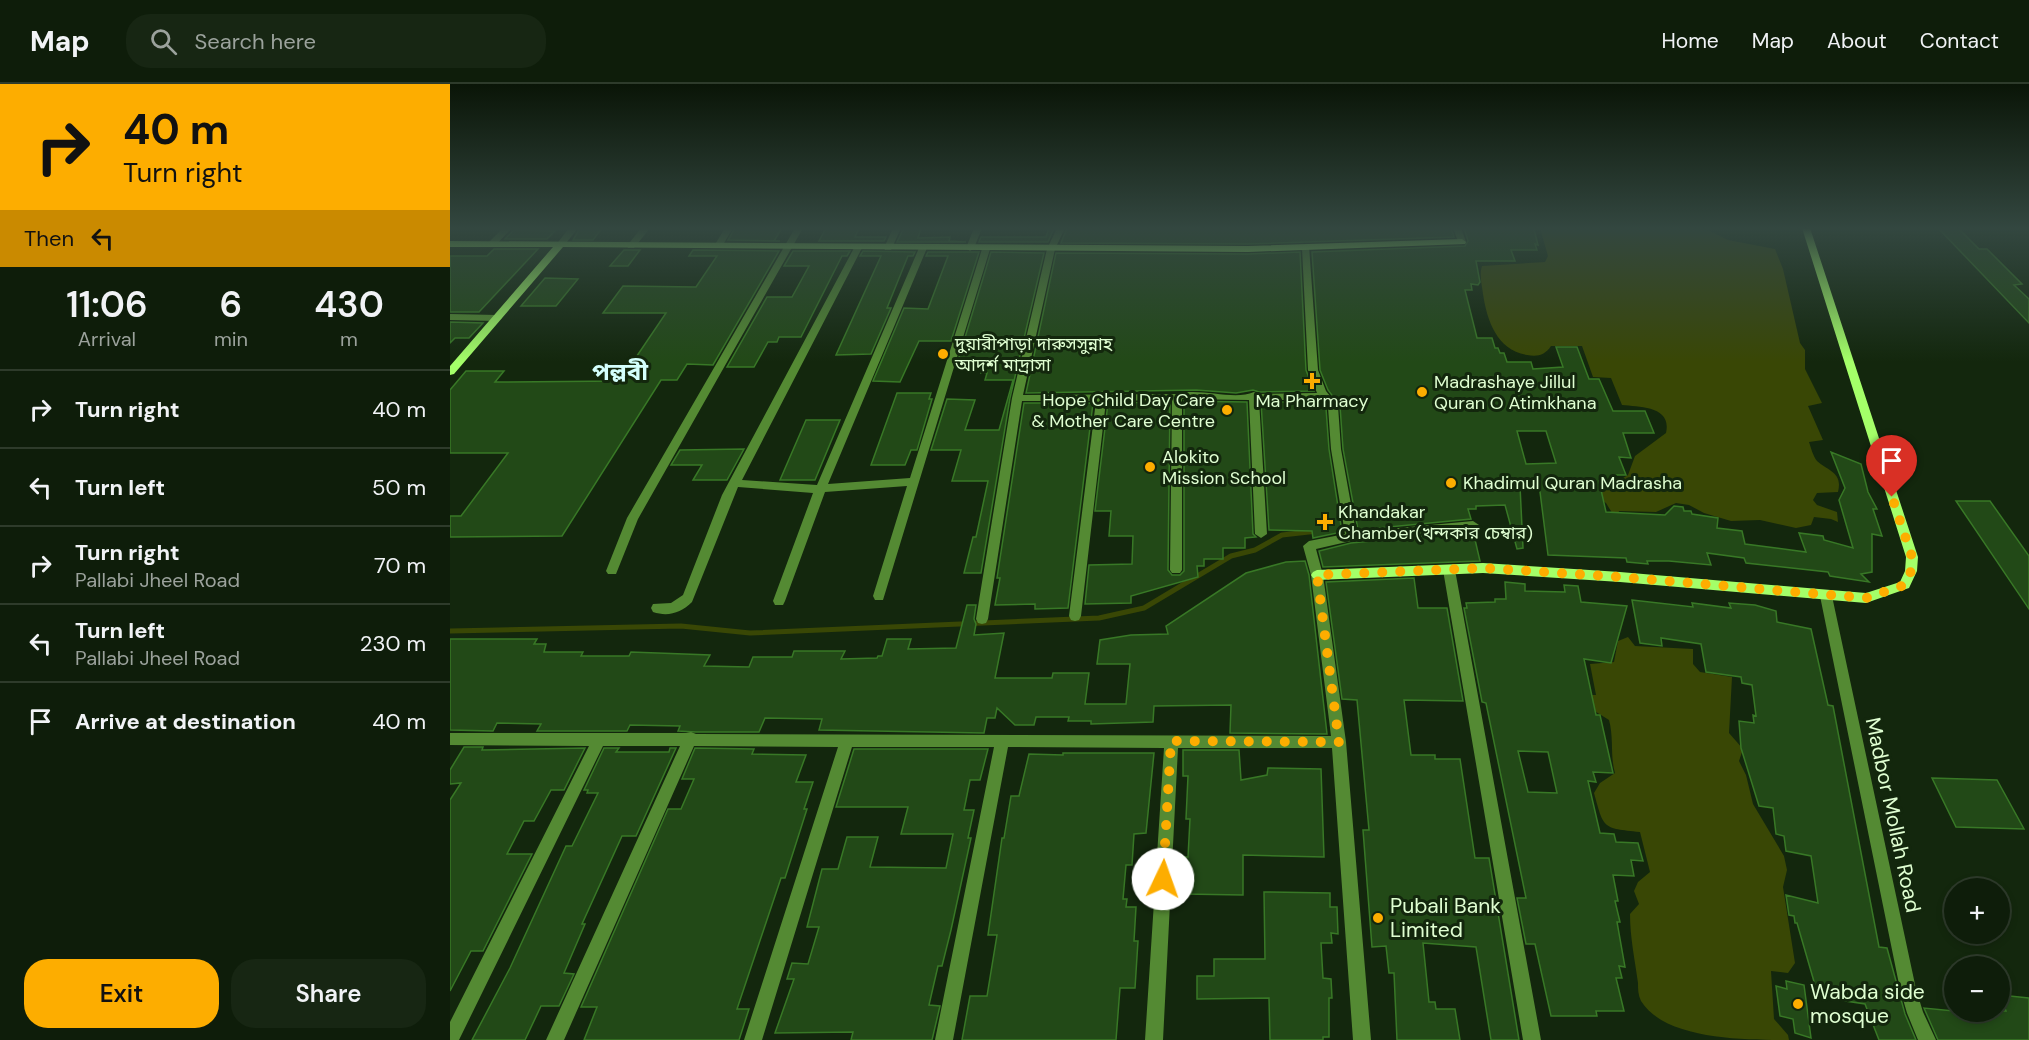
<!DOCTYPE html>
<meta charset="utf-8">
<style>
:root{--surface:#0e1d0a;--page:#172613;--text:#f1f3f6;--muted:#9ba29c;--line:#2e3b2b;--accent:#fdad00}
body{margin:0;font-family:"DM Sans","Noto Sans Bengali",sans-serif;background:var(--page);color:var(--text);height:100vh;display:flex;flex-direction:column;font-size:22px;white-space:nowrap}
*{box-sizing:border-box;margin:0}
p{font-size:20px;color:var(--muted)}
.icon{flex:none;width:33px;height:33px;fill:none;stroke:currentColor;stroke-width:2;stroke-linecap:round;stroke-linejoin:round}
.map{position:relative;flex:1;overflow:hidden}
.drawer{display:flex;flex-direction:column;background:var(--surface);width:450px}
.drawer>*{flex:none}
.guide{background:#fdad00;color:#111;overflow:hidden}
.buttons{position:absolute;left:1494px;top:794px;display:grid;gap:12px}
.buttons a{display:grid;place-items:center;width:66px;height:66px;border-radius:50%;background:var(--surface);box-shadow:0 3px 9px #0003,0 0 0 2px var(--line);font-size:30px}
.pin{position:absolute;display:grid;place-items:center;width:51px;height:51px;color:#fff;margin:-62px -26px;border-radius:50% 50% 50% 0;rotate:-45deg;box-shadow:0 0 6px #0007}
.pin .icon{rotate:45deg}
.me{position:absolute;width:66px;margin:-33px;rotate:3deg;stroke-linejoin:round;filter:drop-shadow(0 0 4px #0008)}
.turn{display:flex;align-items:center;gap:21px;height:126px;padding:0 24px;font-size:27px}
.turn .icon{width:78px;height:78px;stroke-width:2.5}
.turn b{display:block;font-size:42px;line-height:51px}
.then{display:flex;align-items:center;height:57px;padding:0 24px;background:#0003;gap:12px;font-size:22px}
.eta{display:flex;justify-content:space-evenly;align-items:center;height:102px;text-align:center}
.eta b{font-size:36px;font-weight:600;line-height:42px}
.cta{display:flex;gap:12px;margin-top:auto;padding:12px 24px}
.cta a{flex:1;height:69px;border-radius:24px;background:var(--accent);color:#111;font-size:24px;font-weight:600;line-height:69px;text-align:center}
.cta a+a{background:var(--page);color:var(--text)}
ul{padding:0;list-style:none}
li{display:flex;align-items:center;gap:18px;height:78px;padding:0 24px;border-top:2px solid var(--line)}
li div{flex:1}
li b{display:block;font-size:22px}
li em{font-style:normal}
header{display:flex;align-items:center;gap:36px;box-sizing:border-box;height:84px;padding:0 30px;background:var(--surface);border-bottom:2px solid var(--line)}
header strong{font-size:28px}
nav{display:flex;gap:33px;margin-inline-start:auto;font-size:21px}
.search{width:420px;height:54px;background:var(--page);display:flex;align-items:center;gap:15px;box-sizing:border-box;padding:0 21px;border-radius:24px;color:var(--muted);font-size:22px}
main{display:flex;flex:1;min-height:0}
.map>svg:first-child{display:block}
</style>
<header>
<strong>Map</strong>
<div class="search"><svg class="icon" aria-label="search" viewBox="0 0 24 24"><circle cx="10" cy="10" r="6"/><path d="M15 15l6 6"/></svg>Search here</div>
<nav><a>Home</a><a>Map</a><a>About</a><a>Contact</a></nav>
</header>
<main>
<section class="drawer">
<div class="guide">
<div class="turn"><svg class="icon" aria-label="right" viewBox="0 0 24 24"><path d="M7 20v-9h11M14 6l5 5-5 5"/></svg><div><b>40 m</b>Turn right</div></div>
<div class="then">Then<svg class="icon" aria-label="left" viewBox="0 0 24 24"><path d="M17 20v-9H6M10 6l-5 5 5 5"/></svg></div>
</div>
<div class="eta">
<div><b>11:06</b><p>Arrival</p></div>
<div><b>6</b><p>min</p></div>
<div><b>430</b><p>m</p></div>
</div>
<ul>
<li><svg class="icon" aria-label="right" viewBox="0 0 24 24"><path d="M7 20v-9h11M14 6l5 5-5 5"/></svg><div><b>Turn right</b></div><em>40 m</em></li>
<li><svg class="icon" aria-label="left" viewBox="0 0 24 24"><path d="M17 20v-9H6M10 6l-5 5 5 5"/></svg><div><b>Turn left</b></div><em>50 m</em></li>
<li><svg class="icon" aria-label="right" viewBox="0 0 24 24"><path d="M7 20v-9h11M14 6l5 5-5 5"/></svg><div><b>Turn right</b><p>Pallabi Jheel Road</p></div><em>70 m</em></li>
<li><svg class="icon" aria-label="left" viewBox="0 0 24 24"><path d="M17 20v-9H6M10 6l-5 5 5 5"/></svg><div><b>Turn left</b><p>Pallabi Jheel Road</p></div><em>230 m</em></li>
<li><svg class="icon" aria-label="arrive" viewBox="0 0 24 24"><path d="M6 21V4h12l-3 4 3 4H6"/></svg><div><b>Arrive at destination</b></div><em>40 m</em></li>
</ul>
<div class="cta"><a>Exit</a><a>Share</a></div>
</section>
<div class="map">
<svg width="1579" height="956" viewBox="0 0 1579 956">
<rect width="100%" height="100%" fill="#13270d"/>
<!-- water -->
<path fill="#394705" d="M 1090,144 L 1254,144 L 1278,156 L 1325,165 L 1333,185 L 1350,259 L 1355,266 L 1355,285 L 1372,319 L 1358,322 L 1373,356 L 1359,358 C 1361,364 1363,372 1367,377 C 1378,387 1393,388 1388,408 L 1367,409 L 1363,416 L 1367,421 L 1387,428 L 1388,438 L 1381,435 L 1364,433 L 1361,441 L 1346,444 L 1310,436 L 1281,437 L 1254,429 L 1239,421 L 1226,419 L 1206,428 L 1169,427 L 1168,433 L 1164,432 L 1156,419 L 1147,413 L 1148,399 L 1163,400 L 1178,391 L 1185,372 L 1216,349 C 1222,322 1190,323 1172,321 L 1161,294 L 1143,293 L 1132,262 L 1101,262 C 1095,271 1088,273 1077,271 C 1047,266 1037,237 1033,210 C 1032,201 1029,191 1032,182 L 1095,178 L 1098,172 Z
M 1178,553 L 1185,562 L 1243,565 L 1243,580 L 1250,588 L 1282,593 L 1279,649 L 1293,665 L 1289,677 L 1296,691 L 1303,720 L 1334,772 L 1337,786 L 1333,803 L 1345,879 L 1338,889 L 1321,887 L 1324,935 L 1338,951 L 1339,956 C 1295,956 1215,956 1191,917 C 1188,911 1188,905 1188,899 C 1185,876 1180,854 1180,830 L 1189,820 L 1184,807 L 1188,798 L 1200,788 L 1190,748 C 1152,744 1154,745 1144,709 L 1150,699 L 1165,689 C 1160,672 1164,654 1159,636 L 1143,626 L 1139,611 L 1146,611 L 1140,580 L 1164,578 L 1168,557 Z"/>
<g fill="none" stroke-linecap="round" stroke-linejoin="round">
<!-- stream -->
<path stroke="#394705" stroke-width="5" d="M 0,547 L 231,542 L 300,549 L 649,534 L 694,524 L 781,472 L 805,466 L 832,451 L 868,447"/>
</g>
<!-- building -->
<path fill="#224917" stroke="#387826" stroke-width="1.5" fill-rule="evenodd" d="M 130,144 L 152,144 L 143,156 L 123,156 Z
M 285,144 L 332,144 L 324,157 L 330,157 L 278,156 Z
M 376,144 L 409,144 L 405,153 L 436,153 L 434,157 L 369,157 Z
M 454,144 L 471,144 L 468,154 L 500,153 L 499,157 L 516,158 L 447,158 Z
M 599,144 L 604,144 L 598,158 L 529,158 L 531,153 L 596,153 Z
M 617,144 L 1001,144 L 1004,153 L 798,160 L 611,159 Z
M 1014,144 L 1084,145 L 1088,161 L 1085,160 L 1087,166 L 1061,166 L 1065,177 L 1026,177 L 1030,198 L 1028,201 L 1021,200 L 1022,206 L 1015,206 L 1027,254 L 1042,254 L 1045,264 L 1048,264 L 1050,269 L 1054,269 L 1057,278 L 1081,278 L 1083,285 L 1113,283 L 1106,263 L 1127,263 L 1139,295 L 1149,295 L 1163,327 L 1195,327 L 1204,349 L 1173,349 L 1181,374 L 1169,373 L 1176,391 L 1164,391 L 1167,397 L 1149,397 L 1156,428 L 1215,431 L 1224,422 L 1233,423 L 1234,427 L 1241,427 L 1242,430 L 1268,434 L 1267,444 L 1292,447 L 1295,460 L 1356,468 L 1349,449 L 1373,452 L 1374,456 L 1403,464 L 1389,416 L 1395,404 L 1381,368 L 1411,380 L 1418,408 L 1427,425 L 1423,425 L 1432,452 L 1422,450 L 1422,488 L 1411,490 L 1419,498 L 1380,492 L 1378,488 L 1296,479 L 1294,474 L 1257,469 L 1261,481 L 1219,477 L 1197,477 L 1198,480 L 1177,478 L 1176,474 L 1098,471 L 1089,400 L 1070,402 L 1073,464 L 1067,465 L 1055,421 L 1026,422 L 1026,425 L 1018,425 L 1021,435 L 908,446 L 893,365 L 890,322 L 878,306 L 870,286 L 862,168 L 1015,162 L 1018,157 ZM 1067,347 L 1096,347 L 1106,379 L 1076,380 Z
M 1488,144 L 1508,144 L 1529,165 L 1537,165 L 1572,200 L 1564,201 L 1579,215 L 1579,239 Z
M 64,146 L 105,147 L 97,155 L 55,155 Z
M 44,165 L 88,165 L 29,228 L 0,228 L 0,172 L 37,172 Z
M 174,166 L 190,166 L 178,182 L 160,182 Z
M 243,166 L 329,167 L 263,281 L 237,280 L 227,296 L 211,296 L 112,452 L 0,453 L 0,432 L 11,432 L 58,369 L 0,369 L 0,306 L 16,287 L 54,287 L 45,298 L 170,297 L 216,229 L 153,229 L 173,202 L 246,203 L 267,172 L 239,172 Z
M 343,167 L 400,167 L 397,172 L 392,172 L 351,253 L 329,253 L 327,258 L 318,258 L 304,283 L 277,283 L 317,213 L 342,213 L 359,182 L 334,182 Z
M 413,167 L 465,168 L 463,172 L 458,172 L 437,224 L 441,224 L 421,270 L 386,271 L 431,172 L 410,172 Z
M 478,168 L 529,168 L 501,257 L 469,257 L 450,298 L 423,297 L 454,224 L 478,225 L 498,172 L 476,172 Z
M 541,168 L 594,169 L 560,314 L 531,489 L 514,489 L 523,453 L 526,453 L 538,397 L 502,397 L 511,366 L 481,366 L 497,315 L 525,316 L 515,346 L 549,346 L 563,296 L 535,296 L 537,289 L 531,289 L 533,283 L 506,283 Z
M 850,168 L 856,286 L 864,307 L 809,308 L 803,306 L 786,309 L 746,306 L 576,309 L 606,169 L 798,170 Z
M 95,194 L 128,195 L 106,222 L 71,222 Z
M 0,238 L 33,239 L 19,254 L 5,254 L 0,259 Z
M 447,309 L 481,309 L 479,315 L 482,315 L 467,366 L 461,366 L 455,381 L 421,381 Z
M 734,317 L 797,318 L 803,450 L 806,453 L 795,454 L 795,464 L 773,464 L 773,475 L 754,475 L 754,482 L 747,482 L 748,493 L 681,512 L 681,519 L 635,520 L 639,481 L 682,480 L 683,452 L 659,452 L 661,427 L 645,427 L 658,319 L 720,318 L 718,486 L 722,491 L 730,491 L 734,487 Z
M 811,318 L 871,318 L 876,324 L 879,365 L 892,448 L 863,454 L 862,447 L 819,446 Z
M 574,319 L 643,319 L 618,524 L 585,525 L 585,520 L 545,521 L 550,494 L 547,494 Z
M 356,336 L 390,336 L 365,396 L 330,396 Z
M 294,365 L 277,396 L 243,396 L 252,381 L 221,381 L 230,366 Z
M 1506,417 L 1540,417 L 1579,472 L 1579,525 Z
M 1023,447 L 1030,477 L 873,483 L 869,467 L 901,459 Z
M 855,477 L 859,491 L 877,650 L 780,649 L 781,621 L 704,622 L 703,638 L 641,640 L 641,637 L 618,637 L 619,633 L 586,633 L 584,641 L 565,641 L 547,624 L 545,634 L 537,634 L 534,649 L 369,646 L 372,635 L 315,634 L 309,648 L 246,648 L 228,647 L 230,642 L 180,641 L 177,647 L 87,647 L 91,640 L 47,639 L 43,647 L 0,646 L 0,555 L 87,555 L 84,560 L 96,560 L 94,568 L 133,568 L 131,572 L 179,572 L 181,568 L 260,571 L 254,582 L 299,583 L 303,573 L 342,573 L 344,567 L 395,567 L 391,575 L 427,574 L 428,572 L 432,572 L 437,555 L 461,555 L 458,565 L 506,564 L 517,521 L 526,521 L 524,535 L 526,540 L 524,551 L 554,549 L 545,594 L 602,594 L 603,589 L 639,589 L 635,620 L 676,620 L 680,580 L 647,580 L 650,556 L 681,551 L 718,550 L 716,542 L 796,489 L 836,478 Z
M 964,494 L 968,524 L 997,524 L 1013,617 L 954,616 L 961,671 L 985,671 L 985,675 L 1010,675 L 1025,774 L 1039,774 L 1069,956 L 1041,956 L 1026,863 L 973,859 L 979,918 L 985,918 L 986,925 L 1005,925 L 1010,956 L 947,956 L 944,889 L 939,889 L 936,862 L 922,863 L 913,746 L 919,746 L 907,616 L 892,615 L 876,498 Z
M 1055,498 L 1075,500 L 1075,507 L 1115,508 L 1114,501 L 1128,502 L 1131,518 L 1177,522 L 1161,579 L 1134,575 L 1146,631 L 1150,631 L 1163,689 L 1143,688 L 1146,698 L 1138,697 L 1150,749 L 1164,750 L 1166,758 L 1188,759 L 1193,777 L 1181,776 L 1184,792 L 1163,791 L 1168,817 L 1165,817 L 1170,838 L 1167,838 L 1175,883 L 1169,882 L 1172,894 L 1166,894 L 1174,927 L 1146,927 L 1147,932 L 1101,932 L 1085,860 L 1076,860 L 1067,814 L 1076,814 L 1036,619 L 1032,618 L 1014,524 L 1017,524 L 1016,519 L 1045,518 L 1045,515 L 1056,515 ZM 1068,667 L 1098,668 L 1107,709 L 1078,708 Z
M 1182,516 L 1243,523 L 1242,519 L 1281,524 L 1279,519 L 1305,521 L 1326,527 L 1327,538 L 1361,545 L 1378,621 L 1383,622 L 1429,863 L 1437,864 L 1455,930 L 1466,956 L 1429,956 L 1415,920 L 1389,916 L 1386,903 L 1365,901 L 1347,839 L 1345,839 L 1344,832 L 1339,831 L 1336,811 L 1368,819 L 1361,772 L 1336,767 L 1334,752 L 1326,750 L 1323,724 L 1309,722 L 1291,664 L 1289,637 L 1304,639 L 1303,631 L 1306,632 L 1302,601 L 1292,599 L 1291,593 L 1256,588 L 1251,560 L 1211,554 L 1212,562 L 1190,559 Z
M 14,663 L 33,663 L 32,666 L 135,664 L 114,706 L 101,706 L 84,737 L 74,737 L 57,770 L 82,770 L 33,867 L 21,867 L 0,907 L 0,716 L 11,699 L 0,700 L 0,686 Z
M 154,664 L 169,664 L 166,668 L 219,668 L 220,664 L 226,664 L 186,752 L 172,752 L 132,840 L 135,840 L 114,889 L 124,890 L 109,922 L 91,922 L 75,956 L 22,956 L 60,884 L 116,762 L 122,762 L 148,709 L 137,709 L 138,706 L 134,706 Z
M 245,664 L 304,665 L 302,670 L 356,671 L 346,698 L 363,698 L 354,725 L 357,725 L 335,794 L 331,794 L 287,925 L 299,925 L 289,956 L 134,956 L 147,923 L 131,923 L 218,725 L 231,725 L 244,695 L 232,695 Z
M 404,665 L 538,665 L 530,696 L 520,696 L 514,726 L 524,726 L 518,754 L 521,754 L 501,846 L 492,882 L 488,882 L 479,921 L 490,922 L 482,956 L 401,956 L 403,948 L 325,949 L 344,895 L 337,895 L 342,879 L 358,880 L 369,843 L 357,843 L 372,785 L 388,785 L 397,753 L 428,753 L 420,783 L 496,784 L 503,750 L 451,750 L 458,723 L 386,723 Z
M 733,666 L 789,666 L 791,696 L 817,691 L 818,684 L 871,685 L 874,773 L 793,771 L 793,811 L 733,810 L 734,773 L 738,773 L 740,735 L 736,735 L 738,692 L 733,692 Z
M 613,669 L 704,669 L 696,749 L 684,750 L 682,781 L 676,781 L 673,815 L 677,815 L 676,823 L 686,823 L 684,857 L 688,857 L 685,904 L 670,904 L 666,956 L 512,956 L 520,912 L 537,912 L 547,851 L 538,851 L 552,754 L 554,754 L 561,712 L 569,712 L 579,670 L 613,671 Z
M 1482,694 L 1547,696 L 1574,745 L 1506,743 Z
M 814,808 L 880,809 L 880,823 L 887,823 L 888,850 L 881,849 L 882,859 L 871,859 L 873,894 L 881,895 L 882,914 L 879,914 L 879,953 L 873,953 L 873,956 L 820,956 L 819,914 L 747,915 L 747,892 L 764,892 L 764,875 L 815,875 Z
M 1336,897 L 1354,901 L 1361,954 L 1345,949 L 1343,935 L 1330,932 L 1326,902 L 1337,905 Z
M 1550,911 L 1579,914 L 1579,956 L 1488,956 L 1474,924 L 1504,927 L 1556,927 Z"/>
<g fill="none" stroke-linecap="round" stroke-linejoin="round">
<!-- street -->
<path fill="#548a33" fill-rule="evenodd" d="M 53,144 L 62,144 L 44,163 L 38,163 L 38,159 Z
M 119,144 L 128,144 L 113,163 L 107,163 L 106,161 Z
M 191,144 L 200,144 L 184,164 L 178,164 L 177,162 Z
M 275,144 L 283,144 L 271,164 L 265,164 L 264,162 Z
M 345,144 L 353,144 L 188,435 L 166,490 L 158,490 L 156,487 L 177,434 Z
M 443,144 L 451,144 L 441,166 L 435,166 L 434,164 Z
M 524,144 L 532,144 L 524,164 L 520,167 L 516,164 Z
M 607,144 L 615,144 L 605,165 L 573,311 L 727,310 C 750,303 783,317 804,308 L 808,310 L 867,309 L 858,286 L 852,164 L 859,162 L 868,286 L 876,307 L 888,322 L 891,365 L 906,448 L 1023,437 L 1029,441 L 1023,445 L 901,457 L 866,465 L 873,491 L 896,658 L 921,956 L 903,956 L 882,664 L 728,664 L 713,956 L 695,956 L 714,664 L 558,663 L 503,956 L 485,956 L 544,663 L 402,663 L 312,956 L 294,956 L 388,663 L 244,662 L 114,956 L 96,956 L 230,662 L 153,662 L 9,956 L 0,956 L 0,938 L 139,662 L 0,661 L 0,649 L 236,649 L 241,648 L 246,650 L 881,652 L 861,491 L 853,462 L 859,457 L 895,450 L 881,365 L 878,323 L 872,316 L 809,316 L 817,450 L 811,454 L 805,450 L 799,316 L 732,315 L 732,486 L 730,489 L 722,489 L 720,486 L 722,316 L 656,317 L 631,532 L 629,536 L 625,537 L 621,536 L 619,532 L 646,317 L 572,317 L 538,535 L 536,539 L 532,540 L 528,539 L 526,535 L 562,314 L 597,165 Z
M 1003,144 L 1011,144 L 1016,158 L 1015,160 L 1009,160 Z
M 408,161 L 412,164 L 292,396 L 367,401 L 469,164 L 473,161 L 477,164 L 378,400 L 460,394 L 532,165 L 539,163 L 540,165 L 433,516 L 425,516 L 423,512 L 457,402 L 375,408 L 335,517 L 333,521 L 325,521 L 323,517 L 363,409 L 288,403 L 242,518 C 231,529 218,533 203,528 L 201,524 L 203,520 L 221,519 L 233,511 L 272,411 L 404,164 Z
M 0,230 L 47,231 L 52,234 L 47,237 L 0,236 Z
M 999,481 L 1003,483 L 1005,486 L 1091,956 L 1073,956 L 993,486 L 995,483 Z
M 1376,507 L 1380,508 L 1382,512 L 1466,905 L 1473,928 L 1486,956 L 1468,956 L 1457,929 L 1450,905 L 1370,512 L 1372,508 Z"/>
<!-- secondary -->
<path fill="#a4ff69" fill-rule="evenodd" d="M 1352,144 L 1360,144 L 1468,473 L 1467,487 L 1459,504 L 1416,519 L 1170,498 L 1033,489 L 867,496 L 863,494 L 861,491 L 863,488 L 867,486 L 1033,479 L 1170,488 L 1416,509 L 1450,498 L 1455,487 L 1456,473 Z
M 1012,155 L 1016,158 L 1015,160 L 798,168 L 113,163 L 4,290 L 0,291 L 0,282 L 103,163 L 0,163 L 0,157 L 798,162 Z"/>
</g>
<!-- sky -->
<linearGradient id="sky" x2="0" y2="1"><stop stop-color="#0a1507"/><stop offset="0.52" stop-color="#334740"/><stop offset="1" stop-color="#334740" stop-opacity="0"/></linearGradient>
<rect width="1579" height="278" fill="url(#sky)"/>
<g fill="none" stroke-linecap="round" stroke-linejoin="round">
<!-- route -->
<path stroke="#fdad00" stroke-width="10" stroke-dasharray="0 18" d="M 713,795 L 721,657 L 889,658 L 867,491 L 1033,484 L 1170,493 L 1416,514 L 1455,501 L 1461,487 L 1462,473 L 1442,413"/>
</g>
<!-- markers -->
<g fill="#fdad00" stroke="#13270d" stroke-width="2">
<circle cx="493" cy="270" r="6"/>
<path d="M859 288h6v6h6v6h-6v6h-6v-6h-6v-6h6z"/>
<circle cx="972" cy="308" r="6"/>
<circle cx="777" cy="326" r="6"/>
<circle cx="700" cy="383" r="6"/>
<circle cx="1001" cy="399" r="6"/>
<path d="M872 429h6v6h6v6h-6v6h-6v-6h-6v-6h6z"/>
<circle cx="928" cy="834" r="6"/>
<circle cx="1348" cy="920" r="6"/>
</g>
<g text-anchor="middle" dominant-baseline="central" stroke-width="6" stroke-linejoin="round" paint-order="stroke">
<!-- poi labels -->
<g font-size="18" fill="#e0ffd2" stroke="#13270d" text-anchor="start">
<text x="505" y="260">দুয়ারীপাড়া দারুসসুন্নাহ<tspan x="505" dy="21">আদর্শ মাদ্রাসা</tspan></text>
<text x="984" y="298">Madrashaye Jillul<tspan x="984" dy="21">Quran O Atimkhana</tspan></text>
<text x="765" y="316" text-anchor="end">Hope Child Day Care<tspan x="765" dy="21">&amp; Mother Care Centre</tspan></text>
<text x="862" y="317" text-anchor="middle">Ma Pharmacy</text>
<text x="712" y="373">Alokito<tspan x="712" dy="21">Mission School</tspan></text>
<text x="1013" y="399">Khadimul Quran Madrasha</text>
<text x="888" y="428">Khandakar<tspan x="888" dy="21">Chamber(খন্দকার চেম্বার)</tspan></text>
</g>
<!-- near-street labels -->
<g font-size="21" fill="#e0ffd2" stroke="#13270d">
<text transform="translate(1443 731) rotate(78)">Madbor Mollah Road</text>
</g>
<!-- near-poi labels -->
<g font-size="21" fill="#e0ffd2" stroke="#13270d" text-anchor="start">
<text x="940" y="822">Pubali Bank<tspan x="940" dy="24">Limited</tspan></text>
<text x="1360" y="908">Wabda side<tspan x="1360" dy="24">mosque</tspan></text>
</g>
<!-- district labels -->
<g font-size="24" font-weight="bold" fill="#d4fffd" stroke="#13270d">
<text x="170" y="287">পল্লবী</text>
</g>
</g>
</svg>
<div class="buttons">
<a>+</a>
<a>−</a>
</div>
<div class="pin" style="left:1442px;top:413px;background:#d93025"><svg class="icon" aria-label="arrive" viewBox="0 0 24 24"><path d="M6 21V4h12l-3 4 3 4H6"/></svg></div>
<svg class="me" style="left:713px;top:795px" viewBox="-20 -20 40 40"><circle r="19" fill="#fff"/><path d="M0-13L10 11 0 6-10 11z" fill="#fdad00"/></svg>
</div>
</main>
